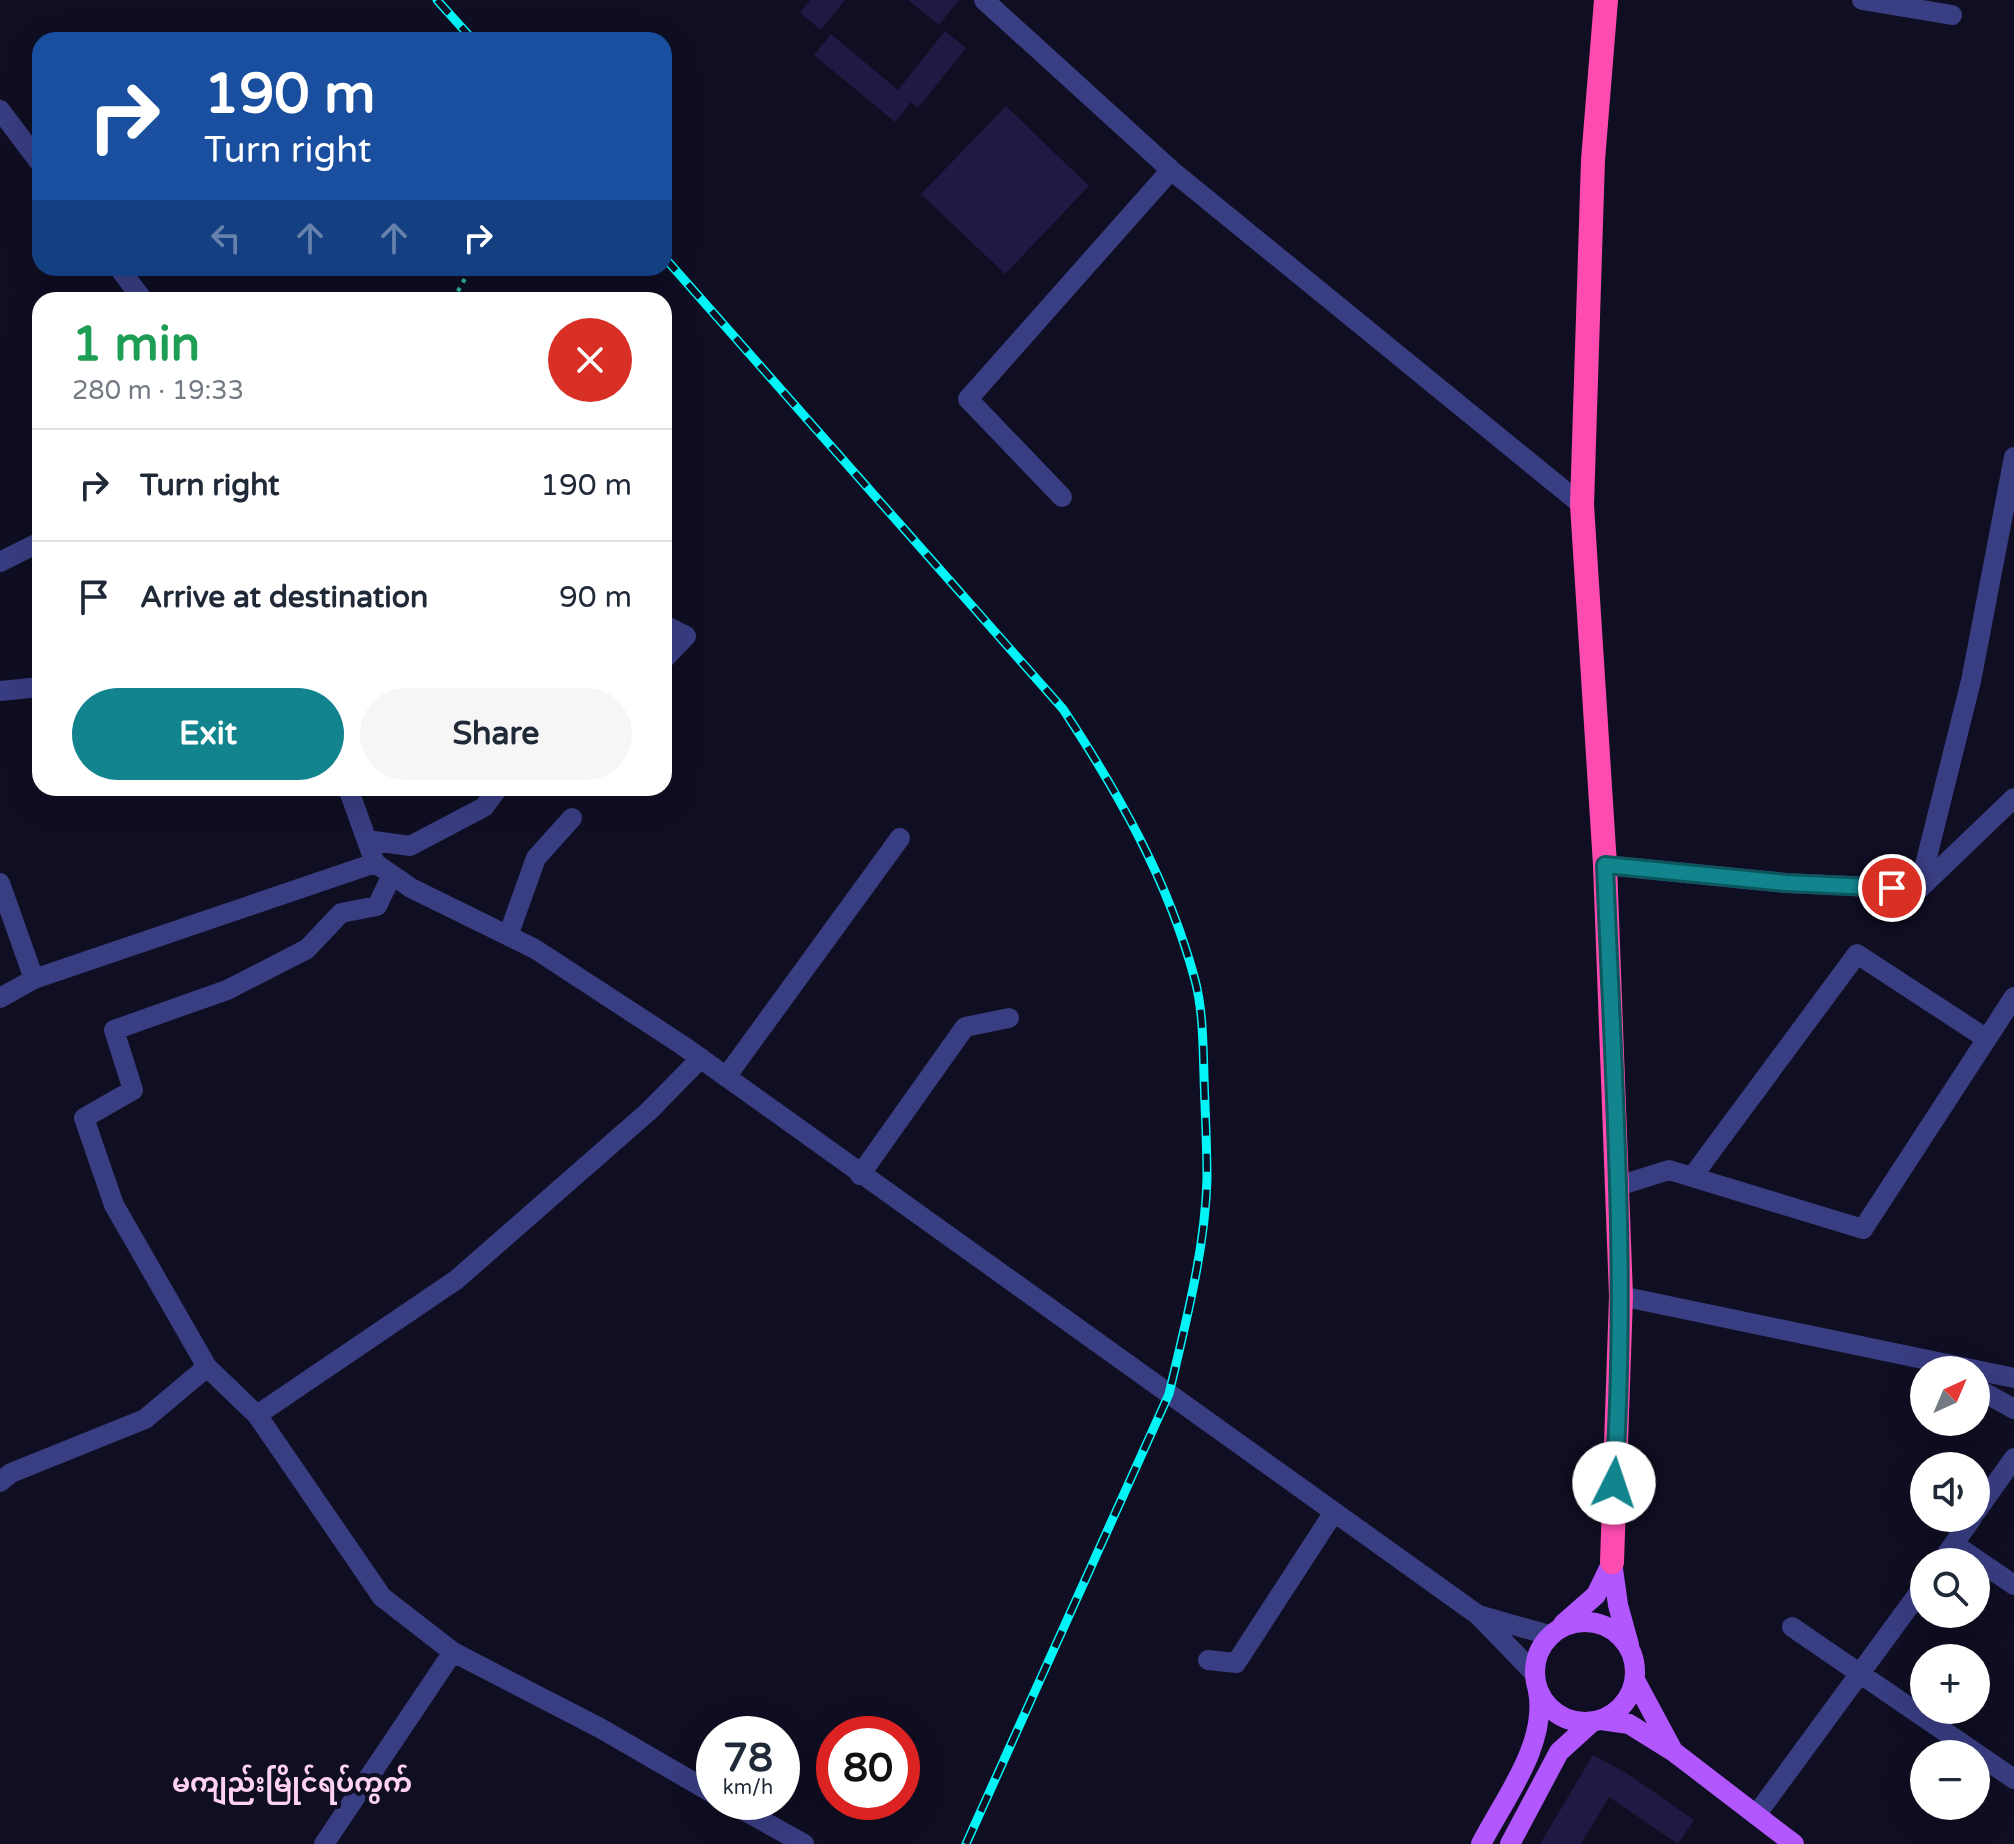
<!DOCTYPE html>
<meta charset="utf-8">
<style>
:root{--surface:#fff;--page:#f6f6f7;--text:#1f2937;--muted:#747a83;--line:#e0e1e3;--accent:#12848d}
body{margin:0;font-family:"Varela Round","Noto Sans Myanmar",sans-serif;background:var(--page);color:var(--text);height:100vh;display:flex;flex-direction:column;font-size:30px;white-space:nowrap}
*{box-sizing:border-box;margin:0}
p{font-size:26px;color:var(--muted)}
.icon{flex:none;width:44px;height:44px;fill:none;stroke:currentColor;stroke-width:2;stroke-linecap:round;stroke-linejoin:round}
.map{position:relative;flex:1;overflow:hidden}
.sheet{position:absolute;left:32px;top:292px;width:640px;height:504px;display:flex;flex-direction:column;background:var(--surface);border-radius:24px;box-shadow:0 8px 32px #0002}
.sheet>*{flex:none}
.banner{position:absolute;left:32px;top:32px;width:640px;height:244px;border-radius:24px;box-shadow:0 8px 32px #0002;background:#1a4fa0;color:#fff;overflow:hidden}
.needle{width:52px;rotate:44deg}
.controls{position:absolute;left:1910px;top:1356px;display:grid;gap:16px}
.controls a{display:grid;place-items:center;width:80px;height:80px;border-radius:50%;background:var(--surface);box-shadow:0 8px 32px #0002;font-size:40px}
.speed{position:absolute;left:696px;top:1716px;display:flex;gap:16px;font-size:40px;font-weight:700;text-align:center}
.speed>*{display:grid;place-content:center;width:104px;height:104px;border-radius:50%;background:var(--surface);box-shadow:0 8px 32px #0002;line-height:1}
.speed small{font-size:20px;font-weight:400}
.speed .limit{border:12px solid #d22;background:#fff;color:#111}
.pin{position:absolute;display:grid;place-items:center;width:68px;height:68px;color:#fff;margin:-34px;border:4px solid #fff;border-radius:50%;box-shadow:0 2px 8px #0007}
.me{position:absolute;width:88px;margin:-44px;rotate:4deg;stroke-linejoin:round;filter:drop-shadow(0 0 6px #0008)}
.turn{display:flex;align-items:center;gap:28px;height:168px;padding:0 40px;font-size:36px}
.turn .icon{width:104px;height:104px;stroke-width:2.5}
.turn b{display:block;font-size:56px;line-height:68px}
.lanes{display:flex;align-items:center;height:76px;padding:0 40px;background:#0003;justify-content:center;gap:40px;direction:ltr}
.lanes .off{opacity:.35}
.round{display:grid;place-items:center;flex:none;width:84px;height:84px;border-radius:42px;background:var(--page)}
.summary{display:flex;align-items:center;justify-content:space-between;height:136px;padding:0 40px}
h1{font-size:48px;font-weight:700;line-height:60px;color:#1e9e55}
.cta{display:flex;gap:16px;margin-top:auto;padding:16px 40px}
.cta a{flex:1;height:92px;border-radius:48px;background:var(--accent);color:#fff;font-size:32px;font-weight:700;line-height:92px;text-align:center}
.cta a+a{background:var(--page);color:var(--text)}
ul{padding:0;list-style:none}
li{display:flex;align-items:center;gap:24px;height:112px;padding:0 40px;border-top:2px solid var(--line)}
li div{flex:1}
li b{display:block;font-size:30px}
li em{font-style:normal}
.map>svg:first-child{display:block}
</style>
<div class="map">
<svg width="2014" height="1844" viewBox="0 0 2014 1844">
<rect width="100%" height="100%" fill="#0f0e22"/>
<!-- building -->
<path fill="#1f1a43" d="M 810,0 L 845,0 L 821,30 L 800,13 Z
M 908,0 L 959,0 L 939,25 Z
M 945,31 L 966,48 L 918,108 L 911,102 L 895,122 L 814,55 L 831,34 L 898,90 Z
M 1006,106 L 1089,186 L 1005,274 L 921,194 Z
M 1593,1755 L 1628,1774 L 1694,1820 L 1678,1844 L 1609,1797 L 1581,1844 L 1540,1844 Z"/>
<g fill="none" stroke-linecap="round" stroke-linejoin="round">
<!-- path -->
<path stroke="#2fb39f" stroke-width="4" stroke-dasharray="4 6" stroke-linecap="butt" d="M 453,300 L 471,268"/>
<!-- minor -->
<path stroke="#393d81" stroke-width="20" d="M 984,0 L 1171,170 L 1582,505
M 1862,0 L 1952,15
M 0,110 L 40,163
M 119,268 L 143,300
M 1062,497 L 968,399 L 1171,170
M 0,562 L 40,542
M 664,625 L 686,636 L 664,659
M 0,691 L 40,687
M 348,788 L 375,863 L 411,888 L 535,949 L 682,1045 L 1478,1615
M 367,840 L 410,846 L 484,807 L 498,788
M 1605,865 L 1786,883 L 1919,889 L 2014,798
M 392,875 L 377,906 L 341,913 L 307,949 L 227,990 L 114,1030 L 133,1090 L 84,1118 L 114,1205 L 207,1367 L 257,1415 L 382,1597 L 453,1652 L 600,1728 L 714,1794
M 0,883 L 34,979
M 1919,889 L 1971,681 L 2014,457
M 508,936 L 536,858 L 572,818
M 0,998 L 34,979 L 375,863
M 726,1077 L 900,838
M 860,1175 L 965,1027 L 1009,1018
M 1692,1177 L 1857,954 L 1987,1039
M 1618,1186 L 1669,1170 L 1863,1229 L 2014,997
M 1621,1296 L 2014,1378
M 1976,1388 L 2014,1409
M 257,1415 L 456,1280 L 649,1111 L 701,1058
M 0,1482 L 11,1473 L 145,1419 L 207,1367
M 1976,1512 L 2014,1458
M 1954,1544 L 2014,1585
M 1941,1562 L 1972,1518
M 1792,1627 L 2014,1779
M 1208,1660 L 1236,1663 L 1334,1512
M 1534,1673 L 1478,1615 L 1549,1635
M 729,1802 L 804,1844
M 1756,1815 L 1924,1586
M 324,1844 L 453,1652"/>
<!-- major -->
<path stroke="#b157fd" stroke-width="20" d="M 1612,1562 L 1618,1605 L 1629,1645
M1535 1672a50 50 0 1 1 100 0a50 50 0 1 1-100 0Z
M 1563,1624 L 1596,1595 L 1612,1562
M 1635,1680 L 1672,1749
M 1601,1720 L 1629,1724 L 1674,1752 L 1794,1844
M 1481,1844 C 1504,1799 1548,1744 1538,1691
M 1510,1844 L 1559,1752 L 1592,1722"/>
<!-- highway -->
<path stroke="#fd4bb0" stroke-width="24" d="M 1606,0 L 1593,160 L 1582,505 L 1605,865 L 1621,1296 L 1612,1562"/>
<defs>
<path id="rail" d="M 437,0 L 473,40
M 664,257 L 1063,709 C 1119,794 1168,880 1195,980 C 1203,1010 1203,1045 1204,1076 C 1205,1111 1207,1145 1207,1179 C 1205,1251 1185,1325 1169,1394 L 966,1844"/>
</defs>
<!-- rail casing -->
<use href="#rail" stroke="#02f4f7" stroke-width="9"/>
<!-- rail -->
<use href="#rail" stroke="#0f0e22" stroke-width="6" stroke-dasharray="18" stroke-linecap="butt"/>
</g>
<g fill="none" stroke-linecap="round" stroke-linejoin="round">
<defs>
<path id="route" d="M 1614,1483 C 1628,1277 1613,1071 1605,865 L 1786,883 L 1892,888"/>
</defs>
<!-- route casing -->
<use href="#route" stroke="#0c565c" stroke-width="20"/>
<!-- route -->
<use href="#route" stroke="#12848d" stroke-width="14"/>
</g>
<g text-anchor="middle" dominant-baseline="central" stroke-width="8" stroke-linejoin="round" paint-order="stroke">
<!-- quarter labels -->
<g font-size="26" font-weight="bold" fill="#ffd1f2" stroke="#0f0e22">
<text x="292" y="1783">မကျည်းမြိုင်ရပ်ကွက်</text>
</g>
</g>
</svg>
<div class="controls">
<a><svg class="needle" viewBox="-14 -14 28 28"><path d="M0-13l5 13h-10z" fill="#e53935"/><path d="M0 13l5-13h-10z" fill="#747a83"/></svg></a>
<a><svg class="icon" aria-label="sound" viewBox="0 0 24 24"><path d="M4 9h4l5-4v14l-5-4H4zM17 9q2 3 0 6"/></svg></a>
<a><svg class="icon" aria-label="search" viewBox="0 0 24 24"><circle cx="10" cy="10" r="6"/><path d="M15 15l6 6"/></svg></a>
<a>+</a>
<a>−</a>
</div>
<div class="speed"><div>78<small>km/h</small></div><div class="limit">80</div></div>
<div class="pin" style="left:1892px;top:888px;background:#d93025"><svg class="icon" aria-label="arrive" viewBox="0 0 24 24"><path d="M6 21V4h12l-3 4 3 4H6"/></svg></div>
<svg class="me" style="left:1614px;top:1483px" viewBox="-20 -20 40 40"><circle r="19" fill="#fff"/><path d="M0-13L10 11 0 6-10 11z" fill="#12848d"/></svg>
<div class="banner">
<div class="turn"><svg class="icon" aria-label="right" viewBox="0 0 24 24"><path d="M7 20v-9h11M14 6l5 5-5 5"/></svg><div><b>190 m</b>Turn right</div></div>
<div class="lanes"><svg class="icon off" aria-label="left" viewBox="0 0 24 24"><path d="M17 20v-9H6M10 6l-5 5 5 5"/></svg><svg class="icon off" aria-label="ahead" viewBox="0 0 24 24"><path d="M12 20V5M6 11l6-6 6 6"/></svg><svg class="icon off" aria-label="ahead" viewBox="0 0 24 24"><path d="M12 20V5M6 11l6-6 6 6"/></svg><svg class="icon" aria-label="right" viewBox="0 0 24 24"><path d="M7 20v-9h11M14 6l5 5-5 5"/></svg></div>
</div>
<section class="sheet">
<div class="summary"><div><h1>1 min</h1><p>280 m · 19:33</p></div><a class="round" style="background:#d93025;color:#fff"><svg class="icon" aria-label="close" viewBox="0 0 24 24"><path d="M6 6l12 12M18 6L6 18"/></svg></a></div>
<ul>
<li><svg class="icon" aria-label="right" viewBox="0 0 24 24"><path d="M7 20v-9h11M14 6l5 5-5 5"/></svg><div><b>Turn right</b></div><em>190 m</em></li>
<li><svg class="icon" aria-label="arrive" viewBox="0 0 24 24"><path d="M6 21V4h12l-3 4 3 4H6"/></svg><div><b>Arrive at destination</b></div><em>90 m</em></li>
</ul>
<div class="cta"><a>Exit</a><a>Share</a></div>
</section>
</div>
